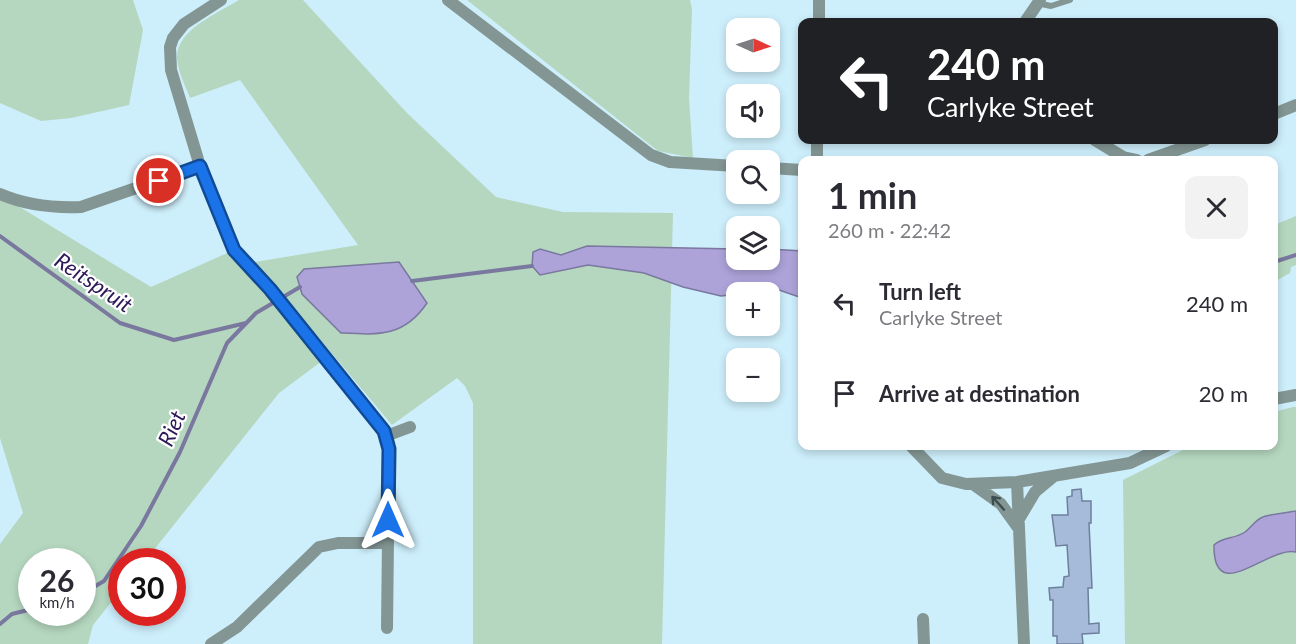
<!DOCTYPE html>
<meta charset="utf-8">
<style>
:root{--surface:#fff;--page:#f2f2f3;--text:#2b2b33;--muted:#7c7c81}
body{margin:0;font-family:Lato,sans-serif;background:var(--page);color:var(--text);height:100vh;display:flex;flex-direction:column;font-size:22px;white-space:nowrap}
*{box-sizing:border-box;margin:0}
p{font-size:20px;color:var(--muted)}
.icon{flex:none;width:33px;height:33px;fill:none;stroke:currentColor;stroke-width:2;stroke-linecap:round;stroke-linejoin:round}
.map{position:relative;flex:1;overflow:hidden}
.details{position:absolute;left:798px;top:156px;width:480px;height:294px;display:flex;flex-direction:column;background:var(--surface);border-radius:12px;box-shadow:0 3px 9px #0003}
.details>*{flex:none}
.hud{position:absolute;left:798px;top:18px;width:480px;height:126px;border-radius:12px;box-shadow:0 3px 9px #0003;background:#202124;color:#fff;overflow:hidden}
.needle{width:39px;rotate:93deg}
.tools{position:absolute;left:726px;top:18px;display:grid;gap:12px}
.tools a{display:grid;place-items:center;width:54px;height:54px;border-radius:12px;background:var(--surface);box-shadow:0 3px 9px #0003;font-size:30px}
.speed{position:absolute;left:18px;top:548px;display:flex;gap:12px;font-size:30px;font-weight:700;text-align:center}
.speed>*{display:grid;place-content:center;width:78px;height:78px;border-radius:50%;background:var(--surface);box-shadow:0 3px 9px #0003;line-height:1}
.speed small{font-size:15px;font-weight:400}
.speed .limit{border:9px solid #d22;background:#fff;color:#111}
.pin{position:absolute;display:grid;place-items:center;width:51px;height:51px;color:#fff;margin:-26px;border:3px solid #fff;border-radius:50%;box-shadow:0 2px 6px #0007}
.me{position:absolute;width:66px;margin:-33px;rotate:0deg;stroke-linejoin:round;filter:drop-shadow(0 0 4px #0008)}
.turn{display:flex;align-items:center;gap:21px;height:126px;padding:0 30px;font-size:27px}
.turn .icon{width:78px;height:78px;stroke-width:2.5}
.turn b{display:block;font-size:42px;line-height:51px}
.round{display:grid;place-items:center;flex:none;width:63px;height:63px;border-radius:12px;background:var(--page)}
.headline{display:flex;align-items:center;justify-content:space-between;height:102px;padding:0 30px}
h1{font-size:36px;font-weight:700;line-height:45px}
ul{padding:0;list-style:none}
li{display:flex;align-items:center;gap:18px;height:90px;padding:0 30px}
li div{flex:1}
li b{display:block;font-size:22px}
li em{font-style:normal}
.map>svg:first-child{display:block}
</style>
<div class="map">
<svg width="1296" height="644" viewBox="0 0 1296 644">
<rect width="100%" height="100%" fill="#cdeefb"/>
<!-- green -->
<path fill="#b5d7bf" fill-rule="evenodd" d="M 0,0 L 133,0 L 143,30 L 129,105 L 71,118 L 41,121 L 0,103 Z
M 239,0 L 303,0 L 407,113 L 496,197 L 563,212 L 673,213 L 662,644 L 473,644 L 473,403 L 465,386 L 457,378 L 392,425 L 255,262 L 358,245 L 240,80 L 190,98 C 185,85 178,72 177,58 C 176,30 218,13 239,0 Z
M 467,0 L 690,0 L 692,9 L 689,98 L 693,158 L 658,151 Z
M 0,195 L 151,287 L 234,250 L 326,358 L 279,393 L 145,561 L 122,561 L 121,590 L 93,625 L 88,644 L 0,644 L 0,544 L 23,513 L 0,438 ZM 32,561 L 82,561 L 82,612 L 32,612 Z
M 1296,216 L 1296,265 L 1291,267 L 1290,273 L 1274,282 L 1274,225 Z
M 1293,407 L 1296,407 L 1296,644 L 1125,644 L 1123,480 L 1191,446 L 1274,446 L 1274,412 Z"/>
<!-- water -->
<path fill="#ada3d9" stroke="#7a789f" stroke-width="1.5" d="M 587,246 L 736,249 L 736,260 L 770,260 L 770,249 L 802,251 L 802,298 L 779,290 L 721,296 L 683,287 L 644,273 L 588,265 L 540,275 L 532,266 L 533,252 L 540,249 L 561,255 Z
M 399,262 L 427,303 C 404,337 379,335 341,333 L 302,294 L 297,277 L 304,269 Z
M 1296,511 L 1296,552 C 1269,545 1213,608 1214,545 C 1222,537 1235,539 1245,532 C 1251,528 1256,519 1263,517 C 1266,515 1290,512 1296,511 Z"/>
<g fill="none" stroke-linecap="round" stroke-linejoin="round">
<!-- stream -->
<path stroke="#7a789f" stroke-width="4" d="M 0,236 L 120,323 L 174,340 L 246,323
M 1274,262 L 1296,255
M 412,281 L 532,266
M 82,594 L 104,581 L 141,526 L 180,452 L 227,343 L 256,313 L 300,287
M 0,624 L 12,614 L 32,609"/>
</g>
<!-- building -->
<path fill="#a6bad9" stroke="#6d809c" stroke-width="1.5" d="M 1081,489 L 1082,501 L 1091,501 L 1091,523 L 1089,523 L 1092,588 L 1088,588 L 1089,624 L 1099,623 L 1099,633 L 1082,634 L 1083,644 L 1057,644 L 1057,636 L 1053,636 L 1053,600 L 1050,600 L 1049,588 L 1063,587 L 1064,577 L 1069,576 L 1067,545 L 1056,546 L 1052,515 L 1068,515 L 1067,497 L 1072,496 L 1072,490 Z"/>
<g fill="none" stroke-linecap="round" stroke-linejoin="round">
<!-- service -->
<path stroke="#839694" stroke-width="6" d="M 1037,3 L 1051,6 L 1070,0"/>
<!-- minor -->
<path stroke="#839694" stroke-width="12" d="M 221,0 L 184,24 L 173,38 L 170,47 L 171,70 L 200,166 L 234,250 L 270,289 L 384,431 L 389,449 L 387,628
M 448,0 L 651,155 L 670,162 L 736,166
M 819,22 L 819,0
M 1025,22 L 1040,0
M 1274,114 L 1296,105
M 1095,140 L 1123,157 L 1137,160
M 817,160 L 817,140
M 1148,160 L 1205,140
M 770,168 L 802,170
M 0,194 C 25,205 53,208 81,207 L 200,166
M 1274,399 L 1296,395
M 386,436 L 410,427
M 911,446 L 942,478 L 966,484 L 1017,482 L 1130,463 L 1166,446
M 1017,482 L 1024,644
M 973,484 L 1001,504 L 1019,529
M 1019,519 L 1035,492 L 1053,477
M 923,619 L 924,644
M 211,644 L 237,627 L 319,547 L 338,543 L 388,543"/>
</g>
<!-- one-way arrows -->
<defs><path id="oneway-shaft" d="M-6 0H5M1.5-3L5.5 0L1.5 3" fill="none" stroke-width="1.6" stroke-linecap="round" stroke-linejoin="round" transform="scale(1.5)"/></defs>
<use stroke="#3d4d50" href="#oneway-shaft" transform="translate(998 503) rotate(-132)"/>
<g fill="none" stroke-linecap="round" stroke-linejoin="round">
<defs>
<path id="route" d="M 159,181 L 200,166 L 234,250 L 270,289 L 384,431 L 389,449 L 388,520"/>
</defs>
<!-- route casing -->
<use href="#route" stroke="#114b97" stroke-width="15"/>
<!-- route -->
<use href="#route" stroke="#1a73e8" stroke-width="10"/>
</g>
<g text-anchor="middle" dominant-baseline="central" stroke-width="4.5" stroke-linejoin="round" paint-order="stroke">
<!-- water labels -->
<g font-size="22" font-style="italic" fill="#2d1958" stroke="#fff">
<text transform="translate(94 282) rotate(34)">Reitspruit</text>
<text transform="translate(171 428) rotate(-66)">Riet</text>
</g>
</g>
</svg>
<div class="tools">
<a><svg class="needle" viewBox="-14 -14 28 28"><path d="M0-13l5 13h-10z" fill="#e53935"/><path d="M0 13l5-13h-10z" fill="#7c7c81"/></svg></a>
<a><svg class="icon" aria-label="sound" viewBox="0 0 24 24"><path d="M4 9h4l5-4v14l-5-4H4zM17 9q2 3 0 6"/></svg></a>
<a><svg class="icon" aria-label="search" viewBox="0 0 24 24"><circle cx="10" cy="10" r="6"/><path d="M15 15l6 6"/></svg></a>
<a><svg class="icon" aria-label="layers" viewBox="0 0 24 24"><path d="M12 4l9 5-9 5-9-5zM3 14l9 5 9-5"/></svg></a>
<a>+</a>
<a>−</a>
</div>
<div class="speed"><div>26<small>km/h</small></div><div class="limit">30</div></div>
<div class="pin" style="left:159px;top:181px;background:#d93025"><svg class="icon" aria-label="arrive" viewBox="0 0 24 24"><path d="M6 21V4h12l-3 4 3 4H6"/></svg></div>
<svg class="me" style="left:388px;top:520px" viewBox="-20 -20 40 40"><path d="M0-17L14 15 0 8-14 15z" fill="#1a73e8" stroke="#fff" stroke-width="4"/></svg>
<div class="hud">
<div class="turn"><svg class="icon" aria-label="left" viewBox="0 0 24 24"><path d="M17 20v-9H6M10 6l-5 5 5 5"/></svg><div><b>240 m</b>Carlyke Street</div></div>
</div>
<section class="details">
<div class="headline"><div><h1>1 min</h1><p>260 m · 22:42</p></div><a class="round"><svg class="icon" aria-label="close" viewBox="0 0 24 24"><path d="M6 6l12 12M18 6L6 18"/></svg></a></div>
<ul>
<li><svg class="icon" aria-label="left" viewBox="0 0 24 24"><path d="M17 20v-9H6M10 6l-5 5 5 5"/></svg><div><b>Turn left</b><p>Carlyke Street</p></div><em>240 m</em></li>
<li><svg class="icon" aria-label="arrive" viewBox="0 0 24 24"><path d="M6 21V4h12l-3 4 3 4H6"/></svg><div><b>Arrive at destination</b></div><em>20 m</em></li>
</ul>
</section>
</div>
